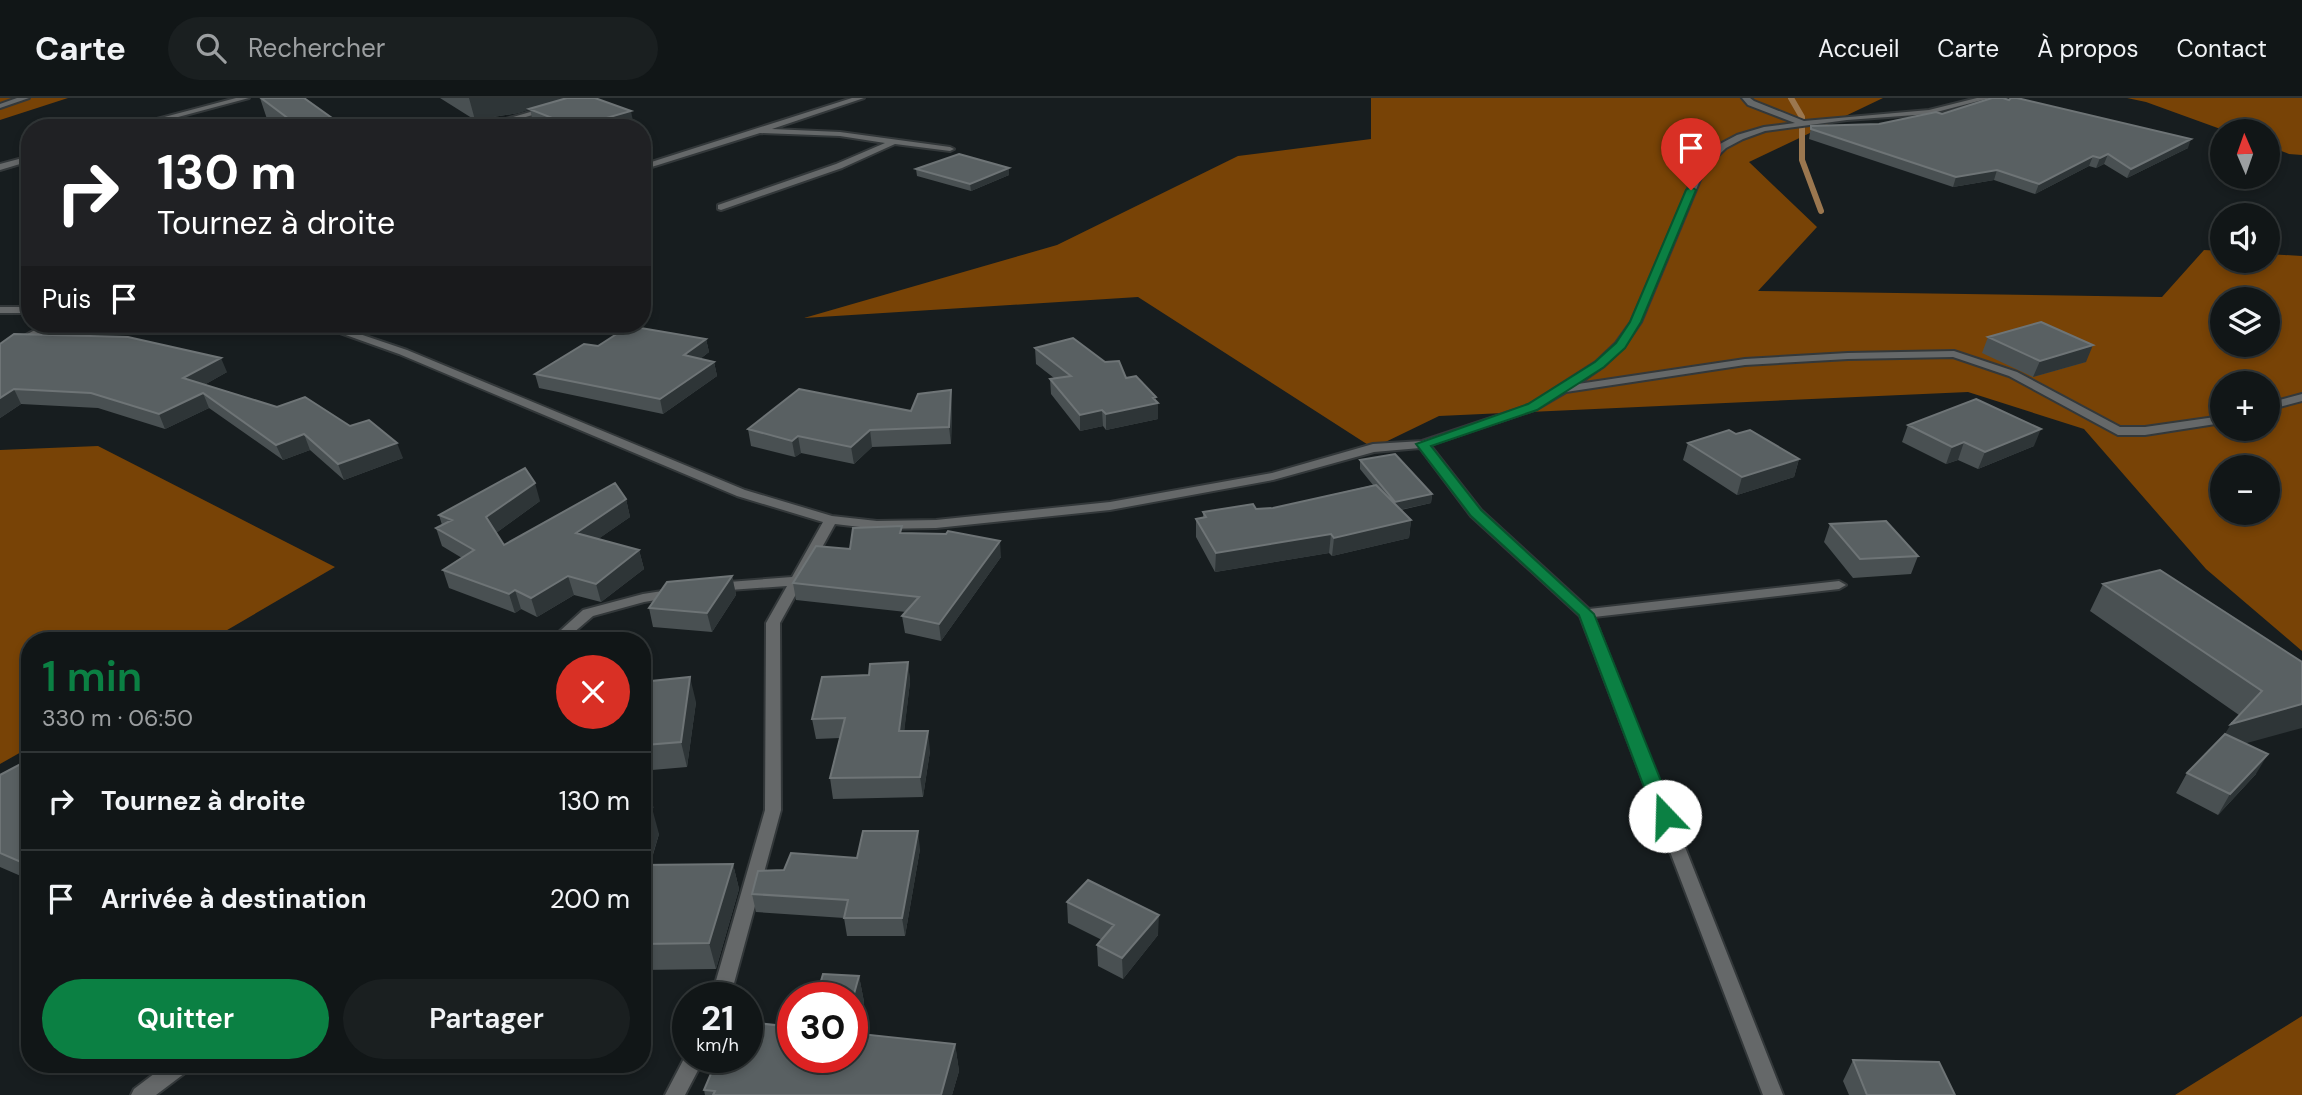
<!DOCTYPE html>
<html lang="fr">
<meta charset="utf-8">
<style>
:root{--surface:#111617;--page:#1a1f20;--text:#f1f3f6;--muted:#9c9fa1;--line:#303536;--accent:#0b8043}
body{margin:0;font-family:"DM Sans",sans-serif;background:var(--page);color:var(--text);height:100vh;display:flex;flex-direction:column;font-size:26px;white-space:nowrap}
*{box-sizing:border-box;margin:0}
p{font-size:23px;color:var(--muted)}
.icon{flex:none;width:38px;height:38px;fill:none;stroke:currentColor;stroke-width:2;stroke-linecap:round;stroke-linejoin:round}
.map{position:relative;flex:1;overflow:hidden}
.side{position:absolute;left:21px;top:534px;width:630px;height:441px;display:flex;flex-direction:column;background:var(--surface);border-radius:28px;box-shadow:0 4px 10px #0003,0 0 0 2px var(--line)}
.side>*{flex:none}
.guide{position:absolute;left:21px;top:21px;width:630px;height:214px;border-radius:28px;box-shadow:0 4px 10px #0003,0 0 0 2px var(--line);background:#202124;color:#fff;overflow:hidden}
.needle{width:46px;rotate:358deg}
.fabs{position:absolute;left:2210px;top:21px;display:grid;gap:14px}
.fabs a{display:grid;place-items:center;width:70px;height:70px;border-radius:50%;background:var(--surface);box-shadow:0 4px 10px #0003,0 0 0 2px var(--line);font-size:35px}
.speed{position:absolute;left:672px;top:884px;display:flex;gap:14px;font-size:35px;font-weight:700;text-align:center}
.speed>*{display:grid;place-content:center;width:91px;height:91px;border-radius:50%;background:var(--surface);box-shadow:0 4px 10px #0003,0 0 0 2px var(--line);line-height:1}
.speed small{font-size:18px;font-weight:400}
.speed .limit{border:10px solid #d22;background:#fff;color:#111}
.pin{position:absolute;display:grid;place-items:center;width:60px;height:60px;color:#fff;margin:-72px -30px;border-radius:50% 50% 50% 0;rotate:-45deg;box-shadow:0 0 7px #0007}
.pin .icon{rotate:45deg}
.me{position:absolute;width:77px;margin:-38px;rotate:339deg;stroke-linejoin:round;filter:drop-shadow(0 0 5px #0008)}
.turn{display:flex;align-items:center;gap:24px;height:147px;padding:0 21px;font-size:32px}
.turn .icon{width:91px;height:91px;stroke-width:2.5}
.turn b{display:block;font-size:49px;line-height:60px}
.then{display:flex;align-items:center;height:66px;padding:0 21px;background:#0003;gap:14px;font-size:26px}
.round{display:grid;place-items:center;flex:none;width:74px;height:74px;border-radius:37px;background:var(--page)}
.headline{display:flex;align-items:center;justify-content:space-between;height:119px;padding:0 21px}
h1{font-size:42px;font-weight:600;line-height:52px;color:var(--accent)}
.action{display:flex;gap:14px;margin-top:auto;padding:14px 21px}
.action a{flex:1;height:80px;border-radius:42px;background:var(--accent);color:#fff;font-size:28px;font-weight:600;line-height:80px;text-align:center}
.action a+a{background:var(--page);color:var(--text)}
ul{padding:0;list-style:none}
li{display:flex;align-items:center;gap:21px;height:98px;padding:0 21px;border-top:2px solid var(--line)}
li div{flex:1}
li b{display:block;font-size:26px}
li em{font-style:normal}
header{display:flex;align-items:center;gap:42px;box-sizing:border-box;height:98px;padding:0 35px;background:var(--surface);border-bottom:2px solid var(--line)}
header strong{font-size:33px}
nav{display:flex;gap:38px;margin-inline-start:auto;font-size:24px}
.search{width:490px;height:63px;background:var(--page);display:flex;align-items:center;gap:18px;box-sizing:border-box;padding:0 24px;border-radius:38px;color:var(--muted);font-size:26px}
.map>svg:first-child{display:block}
</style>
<header>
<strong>Carte</strong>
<div class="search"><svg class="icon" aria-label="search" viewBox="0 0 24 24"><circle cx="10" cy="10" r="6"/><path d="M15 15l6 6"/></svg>Rechercher</div>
<nav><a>Accueil</a><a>Carte</a><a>À propos</a><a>Contact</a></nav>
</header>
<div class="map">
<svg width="2302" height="997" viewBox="0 0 2302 997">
<rect width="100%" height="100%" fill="#171d1f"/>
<!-- forest -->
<path fill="#784306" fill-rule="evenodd" d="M 0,0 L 68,0 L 0,22 Z
M 1371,0 L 1883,0 L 1749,64 L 1817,129 L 1758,193 L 2162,199 L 2204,152 L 2222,153 L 2222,163 L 2268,163 L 2268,156 L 2302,158 L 2302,553 L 2206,471 L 2084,331 L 1968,294 L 1439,318 L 1373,350 L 1138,199 L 804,220 L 1057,147 L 1238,58 L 1371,41 ZM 2222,201 L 2268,201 L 2268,247 L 2222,247 ZM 2222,285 L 2268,285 L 2268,331 L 2222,331 ZM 2222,369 L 2268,369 L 2268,415 L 2222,415 Z
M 2127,0 L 2302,0 L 2302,57 L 2289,56 L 2268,48 L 2268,33 L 2226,33 L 2146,4 Z
M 98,348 L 335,469 L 210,542 L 30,542 L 30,649 L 0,666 L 0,352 Z
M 2302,918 L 2302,997 L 2175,997 Z"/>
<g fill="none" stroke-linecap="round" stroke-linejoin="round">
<!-- stream -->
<path stroke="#9b774f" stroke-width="6" d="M 1791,0 L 1802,19 L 1802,62 L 1821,113"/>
<defs>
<path id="minor" d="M 17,0 L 29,0 L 0,10 L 0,6 Z
M 236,0 L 249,0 L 137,30 L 123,30 Z
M 578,0 L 590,0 L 489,30 L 475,30 Z
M 852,0 L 864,0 L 772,31 L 840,34 L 950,49 L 954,51 L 950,53 L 895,46 L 842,70 L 721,112 L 718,111 L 718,107 L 836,66 L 885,45 L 840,38 L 760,35 L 642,72 L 642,67 Z
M 1742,0 L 1750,0 L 1754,3 L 1804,23 L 1929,12 L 1977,0 L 1990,0 L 1929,16 L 1847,22 L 1765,33 L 1743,41 L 1726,50 L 1705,70 L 1641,224 L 1624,249 L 1604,268 L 1578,286 L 1745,261 L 1848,255 L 1954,253 L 2017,274 L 2120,329 L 2145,329 L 2222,318 L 2222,325 L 2145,337 L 2118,337 L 2009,278 L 1953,259 L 1848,261 L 1745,267 L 1566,294 L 1537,311 L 1430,347 L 1481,412 L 1589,511 L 1839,483 L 1846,487 L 1839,491 L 1594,519 L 1783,997 L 1763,997 L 1580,518 L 1471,418 L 1420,350 L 1374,354 L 1273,382 L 1110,412 L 936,430 L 877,431 L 835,426 L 780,525 L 781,712 L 730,900 L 711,900 L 765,712 L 766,525 L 787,488 L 716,493 L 709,489 L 716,485 L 792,479 L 823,424 L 737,398 L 399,256 L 315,226 L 330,226 L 407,252 L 745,392 L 832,418 L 877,423 L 936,422 L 1110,404 L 1272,375 L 1373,346 L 1422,343 L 1529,307 L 1596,264 L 1616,245 L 1631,224 L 1698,67 L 1720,46 L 1737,37 L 1764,29 L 1795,25 L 1748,7 Z
M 30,58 L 30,63 L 0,72 L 0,66 Z
M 0,209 L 30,209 L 30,215 L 0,215 Z
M 46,226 L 58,226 L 0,258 L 0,251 Z
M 2302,296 L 2302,303 L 2268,312 L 2268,305 Z
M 675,491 L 682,495 L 680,498 L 644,504 L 593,518 L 565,542 L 550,542 L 583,512 L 643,496 Z
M 688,953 L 688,959 L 705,959 L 685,997 L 665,997 Z
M 167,966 L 192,966 L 189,972 L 156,997 L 131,997 L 134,991 Z"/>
</defs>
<!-- minor casing -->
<use href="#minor" stroke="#33383a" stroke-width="4"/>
<!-- minor -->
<use href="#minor" fill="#656869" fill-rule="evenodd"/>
</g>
<!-- wall -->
<path fill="#495052" d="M 260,0 L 346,30 L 278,30 L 267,21 Z
M 440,0 L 595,0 L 633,23 L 608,30 L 556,30 L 532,20 L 530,11 L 518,15 L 475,22 Z
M 1942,16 L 2188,50 L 2127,80 L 2104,66 L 2096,70 L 2089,68 L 2035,96 L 1994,82 L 1953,89 L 1809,41 L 1811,28 L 1879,26 Z
M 916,71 L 1009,77 L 971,93 L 917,78 Z
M 1988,239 L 2086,264 L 2033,279 L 1982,255 Z
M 706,241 L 709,254 L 700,261 L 714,264 L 717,278 L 663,316 L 539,290 L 535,276 L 598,248 Z
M 0,246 L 227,274 L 204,287 L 277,309 L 350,328 L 403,360 L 344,382 L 310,352 L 283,362 L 209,310 L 165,331 L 98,310 L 21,306 L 0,320 Z
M 1035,250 L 1126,280 L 1156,303 L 1158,321 L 1106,332 L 1103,328 L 1080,333 L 1051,296 L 1050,281 L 1054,280 L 1036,266 Z
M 952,309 L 951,346 L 872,349 L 854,366 L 801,355 L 795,359 L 751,348 L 748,331 Z
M 1908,327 L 2034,348 L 1978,371 L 1958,362 L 1946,366 L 1902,344 Z
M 1736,336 L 1799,361 L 1794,379 L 1737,397 L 1683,362 L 1688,345 Z
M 1360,362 L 1432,396 L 1431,405 L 1401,412 L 1411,422 L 1409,440 L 1332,458 L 1329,455 L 1215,474 L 1196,439 L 1196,421 L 1203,420 L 1203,414 L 1273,410 L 1373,387 L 1360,371 Z
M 626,401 L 630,419 L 598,441 L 639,452 L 644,471 L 601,504 L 574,497 L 537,519 L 521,511 L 515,515 L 449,490 L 443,472 L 462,460 L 442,448 L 436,430 L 442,427 L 439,417 L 540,403 L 496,435 L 504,447 Z
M 1830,426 L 1918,458 L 1911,476 L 1853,480 L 1824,444 Z
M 902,435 L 1001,459 L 941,543 L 905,535 L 902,518 L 906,514 L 796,502 L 793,485 L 850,451 Z
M 732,478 L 736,497 L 712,534 L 653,529 L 649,510 Z
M 2103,486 L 2302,564 L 2246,646 L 2256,676 L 2218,717 L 2176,695 L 2187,675 L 2225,636 L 2239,617 L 2090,513 Z
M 908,564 L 910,584 L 904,633 L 930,653 L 923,699 L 833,701 L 830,680 L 840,640 L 816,641 L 812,621 L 869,577 Z
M 642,584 L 696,604 L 687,669 L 652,672 L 642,702 Z
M 30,661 L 30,782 L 0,769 L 0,677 Z
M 642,711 L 659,736 L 650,767 L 733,766 L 739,791 L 716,871 L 642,872 Z
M 920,751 L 905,838 L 847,838 L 844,820 L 756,814 L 752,796 L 784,772 Z
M 1067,804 L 1158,837 L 1123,881 L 1098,868 L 1097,847 L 1102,842 L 1068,825 Z
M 859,878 L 864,904 L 856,936 L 955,946 L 959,973 L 952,997 L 705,997 L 704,992 L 793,959 Z
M 1853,962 L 1955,997 L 1849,997 L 1843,983 Z"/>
<!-- shaded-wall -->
<path fill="#2e3537" d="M 469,0 L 569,0 L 518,15 L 475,22 Z
M 631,13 L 633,23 L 608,30 L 575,30 Z
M 2191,41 L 2188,50 L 2127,80 L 2131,71 Z
M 2108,56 L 2104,66 L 2096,70 L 2100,60 Z
M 2093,58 L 2089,68 L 2035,96 L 2039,86 Z
M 1009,70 L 1009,77 L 971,93 L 970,86 Z
M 1997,72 L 1994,82 L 1953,89 L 1956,79 Z
M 706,241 L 709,254 L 687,271 L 684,257 Z
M 2093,247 L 2086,264 L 2033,279 L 2040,263 Z
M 221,260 L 227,274 L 190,295 L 183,280 Z
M 714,264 L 717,278 L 663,316 L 660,301 Z
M 14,291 L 21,306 L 0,320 L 0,300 Z
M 951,292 L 952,309 L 951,346 L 949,329 Z
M 203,295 L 209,310 L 165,331 L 159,316 Z
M 1156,299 L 1156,305 L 1158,305 L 1158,321 L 1106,332 L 1106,316 Z
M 1102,312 L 1103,328 L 1080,333 L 1080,317 Z
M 2041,331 L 2034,348 L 1978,371 L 1985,354 Z
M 870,332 L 872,349 L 854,366 L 851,349 Z
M 304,336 L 310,352 L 283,362 L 276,347 Z
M 798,338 L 801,355 L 795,359 L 792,343 Z
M 1964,344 L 1958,362 L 1946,366 L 1952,349 Z
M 397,345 L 403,360 L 344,382 L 338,366 Z
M 1799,361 L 1794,379 L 1737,397 L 1742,379 Z
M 535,385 L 540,403 L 492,438 L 486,419 Z
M 1432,396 L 1431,405 L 1394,413 L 1395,404 Z
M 626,401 L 630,419 L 581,453 L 576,435 Z
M 1411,422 L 1409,440 L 1332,458 L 1334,440 Z
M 1331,436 L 1329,455 L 1215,474 L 1216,455 Z
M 1000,443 L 1001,459 L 941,543 L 939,526 Z
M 639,452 L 644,471 L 601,504 L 596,486 Z
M 568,478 L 574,497 L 537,519 L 531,500 Z
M 732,478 L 736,497 L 712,534 L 707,515 Z
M 515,492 L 521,511 L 515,515 L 509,496 Z
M 908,564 L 910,584 L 902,653 L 899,633 Z
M 690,579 L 696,604 L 687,669 L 681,644 Z
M 2302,606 L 2302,630 L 2214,654 L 2231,626 Z
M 928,633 L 930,653 L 923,699 L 920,679 Z
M 645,647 L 652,672 L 642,702 L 642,656 Z
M 2268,656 L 2256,676 L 2218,717 L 2230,696 Z
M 652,710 L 659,736 L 642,791 L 642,741 Z
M 918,733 L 920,751 L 905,838 L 902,820 Z
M 733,766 L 739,791 L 716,871 L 709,845 Z
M 1159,817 L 1158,837 L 1123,881 L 1122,860 Z
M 859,878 L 864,904 L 852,948 L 852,903 Z
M 955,946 L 959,973 L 952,997 L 941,997 Z"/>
<!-- building -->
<path fill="#596062" stroke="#6e7476" stroke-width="2" d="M 261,0 L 304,0 L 346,30 L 301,30 Z
M 567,0 L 595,0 L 631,13 L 575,29 L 529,11 Z
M 1992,0 L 2003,0 L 2009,2 L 2011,0 L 2017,0 L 2191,41 L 2131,71 L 2108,56 L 2100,60 L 2093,58 L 2039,86 L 1997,72 L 1956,79 L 1811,31 L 1811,28 L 1879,26 L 1936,14 L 1942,16 Z
M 959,56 L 1009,70 L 970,86 L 916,71 Z
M 2041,224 L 2093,247 L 2040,263 L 1988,239 Z
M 629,228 L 706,241 L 684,257 L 714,264 L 660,301 L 535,276 L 584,246 L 598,248 Z
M 14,236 L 128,239 L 221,260 L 183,280 L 277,309 L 305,299 L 350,328 L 369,322 L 397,345 L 338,366 L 304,336 L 276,347 L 203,295 L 159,316 L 91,295 L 14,291 L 0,300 L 0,246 Z
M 1073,240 L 1105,264 L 1119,263 L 1126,280 L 1136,278 L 1156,299 L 1153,300 L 1158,305 L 1106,316 L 1102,312 L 1080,317 L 1050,281 L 1071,278 L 1035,250 Z
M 799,291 L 911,313 L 918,296 L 951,292 L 949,329 L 870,332 L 851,349 L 798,338 L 792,343 L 748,331 Z
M 1976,301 L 2041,331 L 1985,354 L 1964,344 L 1952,349 L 1908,327 Z
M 1729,332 L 1736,336 L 1750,332 L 1799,361 L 1742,379 L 1688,345 Z
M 1395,356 L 1432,396 L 1395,404 L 1360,362 Z
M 525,370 L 535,385 L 486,419 L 504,447 L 615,385 L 626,401 L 576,435 L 639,452 L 596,486 L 568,478 L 531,500 L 515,492 L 509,496 L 443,472 L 474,452 L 436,430 L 452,422 L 439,417 Z
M 1376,387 L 1411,422 L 1334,440 L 1331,436 L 1216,455 L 1196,421 L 1206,419 L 1203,414 L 1253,406 L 1256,411 L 1273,410 Z
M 1886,423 L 1918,458 L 1860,461 L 1830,426 Z
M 902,428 L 900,435 L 946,436 L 948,433 L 1000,443 L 939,526 L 902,518 L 919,499 L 793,485 L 816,448 L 850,451 L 853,430 Z
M 2160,472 L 2302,564 L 2302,606 L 2231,626 L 2262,593 L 2103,486 Z
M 732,478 L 707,515 L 649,510 L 667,484 Z
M 908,564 L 899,633 L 928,633 L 920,679 L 830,680 L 845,620 L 812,621 L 822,579 L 869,577 L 870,566 Z
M 690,579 L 681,644 L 645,647 L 642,656 L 642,584 Z
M 2225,636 L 2268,656 L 2230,696 L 2187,675 Z
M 30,661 L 30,765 L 28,767 L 0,755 L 0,677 Z
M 652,710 L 642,741 L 642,711 Z
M 863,733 L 918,733 L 902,820 L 844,820 L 848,802 L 752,796 L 758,773 L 784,772 L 791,755 L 857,760 Z
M 733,766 L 709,845 L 642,846 L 642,767 Z
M 1088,782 L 1159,817 L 1122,860 L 1097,847 L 1114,827 L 1067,804 Z
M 823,876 L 859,878 L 852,903 L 852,900 L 816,900 Z
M 747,924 L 793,929 L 793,959 L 852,959 L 852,935 L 955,946 L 941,997 L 713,997 L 715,993 L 704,992 L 718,959 L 747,959 Z
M 1853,962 L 1939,964 L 1955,997 L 1867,997 Z"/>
<!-- route -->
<path fill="#0b8043" stroke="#07532c" stroke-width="2" d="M 1691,89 L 1696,92 L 1641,224 L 1625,250 L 1604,269 L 1537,312 L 1431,348 L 1481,412 L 1594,516 L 1675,718 L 1672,723 L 1658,723 L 1655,718 L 1579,517 L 1471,418 L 1416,346 L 1528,306 L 1595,264 L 1616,245 L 1630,224 L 1686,92 Z"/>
</svg>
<div class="fabs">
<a><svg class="needle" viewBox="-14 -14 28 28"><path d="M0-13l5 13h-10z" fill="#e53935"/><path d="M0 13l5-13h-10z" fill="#9c9fa1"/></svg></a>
<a><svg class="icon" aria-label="sound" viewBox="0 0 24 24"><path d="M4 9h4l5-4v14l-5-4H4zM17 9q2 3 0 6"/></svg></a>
<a><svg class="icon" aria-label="layers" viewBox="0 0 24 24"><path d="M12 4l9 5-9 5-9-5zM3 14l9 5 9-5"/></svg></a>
<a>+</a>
<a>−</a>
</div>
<div class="speed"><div>21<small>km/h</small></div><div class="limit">30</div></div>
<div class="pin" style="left:1691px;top:92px;background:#d93025"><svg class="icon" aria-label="arrive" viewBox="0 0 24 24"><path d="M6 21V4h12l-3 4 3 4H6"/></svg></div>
<svg class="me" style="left:1665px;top:718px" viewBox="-20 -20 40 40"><circle r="19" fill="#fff"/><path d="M0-13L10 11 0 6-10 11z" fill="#0b8043"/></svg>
<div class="guide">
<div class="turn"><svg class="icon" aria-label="right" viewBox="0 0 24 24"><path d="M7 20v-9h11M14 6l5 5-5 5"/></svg><div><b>130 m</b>Tournez à droite</div></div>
<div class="then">Puis<svg class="icon" aria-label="arrive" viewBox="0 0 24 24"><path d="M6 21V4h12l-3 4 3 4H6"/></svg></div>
</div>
<section class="side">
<div class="headline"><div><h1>1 min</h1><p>330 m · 06:50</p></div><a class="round" style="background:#d93025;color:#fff"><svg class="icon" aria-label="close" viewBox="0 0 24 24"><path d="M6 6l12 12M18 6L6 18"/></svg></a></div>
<ul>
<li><svg class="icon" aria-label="right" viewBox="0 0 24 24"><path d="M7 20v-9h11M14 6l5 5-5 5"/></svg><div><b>Tournez à droite</b></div><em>130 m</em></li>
<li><svg class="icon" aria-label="arrive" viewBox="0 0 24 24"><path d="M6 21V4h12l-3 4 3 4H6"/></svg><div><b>Arrivée à destination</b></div><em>200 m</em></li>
</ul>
<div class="action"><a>Quitter</a><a>Partager</a></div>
</section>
</div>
